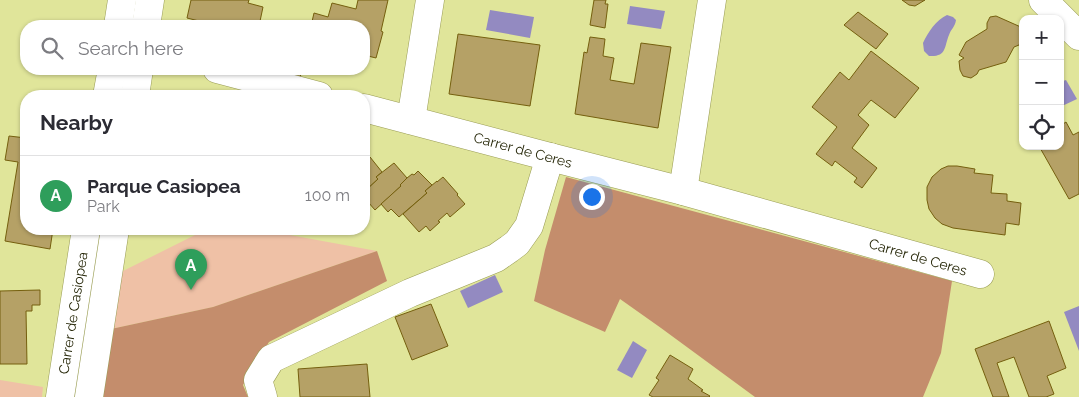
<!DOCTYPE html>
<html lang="en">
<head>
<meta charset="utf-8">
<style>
	:root { --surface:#fff; --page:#f2f2f3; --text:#2b2b33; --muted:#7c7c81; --line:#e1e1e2; --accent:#db2777 }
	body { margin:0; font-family:Raleway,sans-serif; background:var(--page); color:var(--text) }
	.controls { position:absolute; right:15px; top:15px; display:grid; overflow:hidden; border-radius:10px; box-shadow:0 1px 4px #0004 }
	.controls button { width:45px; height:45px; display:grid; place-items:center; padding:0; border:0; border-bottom:1px solid var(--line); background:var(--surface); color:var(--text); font:25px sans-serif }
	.you { position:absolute; left:591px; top:196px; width:18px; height:18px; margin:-12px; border:4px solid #fff; border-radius:50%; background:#1a73e8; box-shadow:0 0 0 8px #1a73e833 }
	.badge { display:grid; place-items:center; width:32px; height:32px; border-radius:50%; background:var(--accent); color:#fff; font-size:16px; font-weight:700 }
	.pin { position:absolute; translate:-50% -41px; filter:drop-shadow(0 1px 2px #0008) }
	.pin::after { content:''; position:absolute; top:26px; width:18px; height:15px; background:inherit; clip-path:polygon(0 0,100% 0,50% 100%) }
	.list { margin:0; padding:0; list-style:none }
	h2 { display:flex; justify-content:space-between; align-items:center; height:65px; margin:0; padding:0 20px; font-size:21px }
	h2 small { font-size:16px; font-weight:400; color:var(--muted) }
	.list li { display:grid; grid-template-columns:32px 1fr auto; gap:15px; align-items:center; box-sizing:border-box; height:80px; padding:0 20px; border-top:1px solid var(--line) }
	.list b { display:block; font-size:19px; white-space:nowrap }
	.list p { margin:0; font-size:16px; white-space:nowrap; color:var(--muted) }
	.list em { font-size:16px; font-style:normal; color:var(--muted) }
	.icon { flex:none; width:28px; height:28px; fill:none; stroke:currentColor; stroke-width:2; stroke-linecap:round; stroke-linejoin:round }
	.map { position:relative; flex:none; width:1079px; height:397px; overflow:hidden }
	.search { position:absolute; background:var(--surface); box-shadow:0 1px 4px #0004; left:20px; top:20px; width:350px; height:55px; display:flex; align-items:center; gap:12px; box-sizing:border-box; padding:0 18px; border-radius:20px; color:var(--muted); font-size:19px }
	.panel { position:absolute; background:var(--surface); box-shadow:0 1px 4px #0004; left:20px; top:90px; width:350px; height:145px; border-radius:20px }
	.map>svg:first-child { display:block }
</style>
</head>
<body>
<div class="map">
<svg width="1079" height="397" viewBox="0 0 1079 397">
	<rect width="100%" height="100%" fill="#e0e59a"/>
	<g fill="#efc1a6">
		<polygon points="207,229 257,229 377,251 213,307 111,329 121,272"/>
		<polygon points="0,380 43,387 42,397 0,397"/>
	</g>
	<g fill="#c48d6c">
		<polygon points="566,177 952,281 941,353 923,397 755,397 661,328 620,299 605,332 534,301 545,250"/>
		<polygon points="377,251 387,281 269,342 243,385 248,397 103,397 111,329 213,307"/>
	</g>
	<g fill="#938ac1">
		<polygon points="630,6 665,11 661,29 627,24"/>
		<polygon points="490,10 534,17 530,38 486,30"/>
		<path d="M947,15L953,17L956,20C955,27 951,29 949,35C944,47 947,57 929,56L924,51L923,43C928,32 936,20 947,15Z"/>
		<polygon points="1066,80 1077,99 1060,107 1060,82"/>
		<polygon points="495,275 503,292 468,308 460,291"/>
		<polygon points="1079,306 1079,351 1064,312"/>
		<polygon points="633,341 647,350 632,378 617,370"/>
	</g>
	<g fill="#b5a166" stroke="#755f0e">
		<polygon points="191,0 249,0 248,3 263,7 259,26 219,26 187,18"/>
		<polygon points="358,0 388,0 381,31 383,32 376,58 364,55 364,26 311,26 314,13 328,17 332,3 356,9"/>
		<polygon points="594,0 606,0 605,4 608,4 605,28 590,25"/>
		<polygon points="902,0 925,0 915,6 909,5"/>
		<polygon points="858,12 888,34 876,49 844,25"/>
		<polygon points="996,16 1023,28 1023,31 1021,35 1023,37 1022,41 1019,45 1014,47 1006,62 979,70 977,74 971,78 963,76 960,70 959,61 964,58 959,55 966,42 987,29 987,23 990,17"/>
		<polygon points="458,34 540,45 530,106 449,94"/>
		<polygon points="590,37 605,39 603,56 614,58 610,80 634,84 641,43 671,47 658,128 575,114 584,52 587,53"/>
		<polygon points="871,51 919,88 895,118 871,100 858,115 869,125 852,148 877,168 862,188 854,182 857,178 835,161 832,166 816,154 837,127 812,107 840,72 849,80"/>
		<polygon points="280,69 302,69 300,78 279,72"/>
		<polygon points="1066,122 1073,135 1079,132 1079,194 1069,199 1039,146 1060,146 1060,126"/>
		<polygon points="9,136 26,138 25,147 26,148 26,229 53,229 50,249 5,241 18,162 5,160"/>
		<polygon points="370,157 382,172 376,177 378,179 364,192 364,161"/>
		<polygon points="394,163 407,178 400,185 401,186 375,210 368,202 364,206 364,192 378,179 376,177"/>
		<polygon points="948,166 957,166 975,169 974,173 993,175 991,193 1007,194 1007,201 1021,203 1019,225 1006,223 1005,235 953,228 942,224 935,218 929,209 927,200 927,187 932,177 941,169"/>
		<polygon points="418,171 432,185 425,191 427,193 399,217 391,209 388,212 381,204 401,186 400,185 407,178 412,174 414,175"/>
		<polygon points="443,177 458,194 457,195 465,204 450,217 447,213 438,221 440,222 430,231 426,226 419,232 403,214 427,193 425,191 437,181 437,182"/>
		<polygon points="40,290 40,305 32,305 32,311 26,311 27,364 0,364 0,291"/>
		<polygon points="431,304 448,346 412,360 395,317"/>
		<polygon points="1049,321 1066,368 1047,376 1054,394 1046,397 1029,397 1014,357 997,363 1009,397 993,397 975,349"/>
		<polygon points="670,355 693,369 688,379 703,390 701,391 710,396 709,397 653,397 649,395 659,380 656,378"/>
		<polygon points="367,364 370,397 300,397 298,369"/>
	</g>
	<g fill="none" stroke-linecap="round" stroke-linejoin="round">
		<g stroke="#999c54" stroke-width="29">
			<g id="minor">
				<polyline points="1043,0 1079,36"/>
				<polyline points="118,26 122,0"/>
				<polyline points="146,26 150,0"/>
				<polyline points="217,69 319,96"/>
				<polyline points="107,96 112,69"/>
				<polyline points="135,96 139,69"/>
				<polyline points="364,108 550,157 683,191 980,274"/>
				<polyline points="411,120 430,0"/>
				<polyline points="683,191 712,0"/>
				<polyline points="60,397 86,229"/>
				<polyline points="89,397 115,229"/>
				<polyline points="263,397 258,380 271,359 410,293 496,258 509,249 517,243 529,226 550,157"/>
			</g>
		</g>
		<use href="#minor" stroke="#fff" stroke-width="28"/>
	</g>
	<g text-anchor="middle" stroke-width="4" stroke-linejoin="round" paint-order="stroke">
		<g font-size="14" fill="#232405" stroke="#fff">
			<text transform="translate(523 150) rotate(15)" y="5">Carrer de Ceres</text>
			<text transform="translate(918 257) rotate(16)" y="5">Carrer de Ceres</text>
			<text transform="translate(73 313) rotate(-81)" y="5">Carrer de Casiopea</text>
		</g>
	</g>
</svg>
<div class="controls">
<button>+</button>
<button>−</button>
<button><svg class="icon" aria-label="locate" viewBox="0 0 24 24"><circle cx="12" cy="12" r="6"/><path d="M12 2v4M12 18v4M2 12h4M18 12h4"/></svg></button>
</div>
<div class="you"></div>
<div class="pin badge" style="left:191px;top:290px;background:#2e9e5b">A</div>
<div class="search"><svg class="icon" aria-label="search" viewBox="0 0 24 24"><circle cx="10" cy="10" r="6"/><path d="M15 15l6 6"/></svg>Search here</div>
<section class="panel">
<h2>Nearby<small></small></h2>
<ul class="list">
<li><span class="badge" style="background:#2e9e5b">A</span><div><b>Parque Casiopea</b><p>Park</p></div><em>100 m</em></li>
</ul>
</section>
</div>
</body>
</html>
